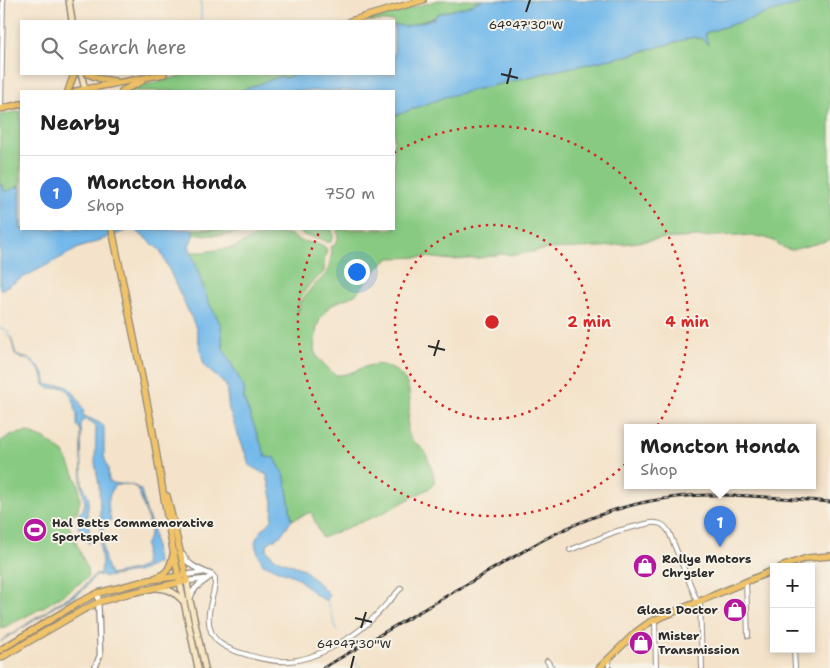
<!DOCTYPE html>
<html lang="en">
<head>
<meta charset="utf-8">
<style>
	:root { --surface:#fff; --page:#f6f6f6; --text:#222; --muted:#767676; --line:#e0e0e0; --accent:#b5179e }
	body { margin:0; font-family:"Shantell Sans",sans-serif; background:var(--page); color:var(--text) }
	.controls { position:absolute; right:15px; bottom:15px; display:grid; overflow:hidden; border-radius:0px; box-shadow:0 2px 8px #0003 }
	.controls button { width:45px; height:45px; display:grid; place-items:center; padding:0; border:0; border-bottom:1px solid var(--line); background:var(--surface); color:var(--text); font:25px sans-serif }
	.you { position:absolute; left:356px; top:271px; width:18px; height:18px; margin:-12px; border:4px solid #fff; border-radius:50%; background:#1a73e8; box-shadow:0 0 0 8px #1a73e833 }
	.badge { display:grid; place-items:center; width:32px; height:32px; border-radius:50%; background:var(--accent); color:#fff; font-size:16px; font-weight:700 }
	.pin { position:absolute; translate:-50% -41px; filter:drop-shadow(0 1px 2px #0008) }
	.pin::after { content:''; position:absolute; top:26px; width:18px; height:15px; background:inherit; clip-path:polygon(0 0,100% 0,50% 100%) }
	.popup { position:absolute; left:624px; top:424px; width:192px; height:65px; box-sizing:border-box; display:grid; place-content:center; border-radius:0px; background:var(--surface); filter:drop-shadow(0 1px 4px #0005); font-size:16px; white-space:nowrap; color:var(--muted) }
	.popup b { font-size:19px; color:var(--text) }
	.popup::after { content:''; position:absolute; left:50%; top:100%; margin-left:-10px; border:10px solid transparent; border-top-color:var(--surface) }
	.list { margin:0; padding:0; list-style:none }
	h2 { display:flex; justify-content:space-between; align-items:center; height:65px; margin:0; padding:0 20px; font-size:21px }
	h2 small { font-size:16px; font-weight:400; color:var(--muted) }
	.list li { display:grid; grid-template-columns:32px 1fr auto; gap:15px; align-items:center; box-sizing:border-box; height:75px; padding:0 20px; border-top:1px solid var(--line) }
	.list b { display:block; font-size:19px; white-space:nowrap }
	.list p { margin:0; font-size:16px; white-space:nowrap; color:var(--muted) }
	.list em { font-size:16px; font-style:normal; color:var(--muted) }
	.icon { flex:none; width:28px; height:28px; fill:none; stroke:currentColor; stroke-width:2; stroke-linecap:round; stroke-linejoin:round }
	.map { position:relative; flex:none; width:830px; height:668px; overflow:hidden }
	.search { position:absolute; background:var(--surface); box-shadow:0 2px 8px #0003; left:20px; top:20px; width:375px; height:55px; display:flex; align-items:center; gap:12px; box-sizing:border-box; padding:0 18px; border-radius:0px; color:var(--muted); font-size:19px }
	.panel { position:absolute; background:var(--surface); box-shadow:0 2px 8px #0003; left:20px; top:90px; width:375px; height:140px; border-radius:0px }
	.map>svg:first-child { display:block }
</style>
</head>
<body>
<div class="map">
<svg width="830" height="668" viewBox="0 0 830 668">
	<rect width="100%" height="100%" fill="#f7f3e8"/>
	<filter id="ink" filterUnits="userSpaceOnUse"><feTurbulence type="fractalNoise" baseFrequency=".02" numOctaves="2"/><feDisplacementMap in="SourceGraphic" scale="10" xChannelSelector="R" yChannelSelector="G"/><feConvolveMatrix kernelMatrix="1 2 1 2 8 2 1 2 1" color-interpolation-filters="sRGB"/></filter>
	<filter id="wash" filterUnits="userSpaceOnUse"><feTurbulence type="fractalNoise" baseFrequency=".0096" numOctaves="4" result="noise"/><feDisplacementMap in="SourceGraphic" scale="20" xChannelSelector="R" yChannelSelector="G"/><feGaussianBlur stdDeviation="1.12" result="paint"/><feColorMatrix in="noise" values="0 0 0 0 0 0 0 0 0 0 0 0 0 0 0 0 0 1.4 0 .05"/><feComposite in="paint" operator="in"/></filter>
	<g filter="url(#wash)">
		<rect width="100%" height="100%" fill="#f4e3ca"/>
		<g fill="#88ca82" stroke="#5a7a56">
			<polygon points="438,0 481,0 469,6 437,14 435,17 405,27 398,25 394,26 394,21 367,21"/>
			<path d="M817,0H830V240L792,250L786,249L774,241L763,237L752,236L737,235L658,239L603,247L549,249L514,255L502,254L480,258L452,260L426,257L389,258L376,270L355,295L337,302L328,308L321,317L317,327L314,350L317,357L335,375C359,376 369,355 394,370C414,382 410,401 408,421C408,426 407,431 409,436C412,442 419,444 423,449C427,454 435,475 434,482C433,485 432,486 430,488L381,514L322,538L311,512L292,520L285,477L275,458L266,457L244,400V388L223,348L221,325L208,301L191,252H203L236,247L259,234L274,233L289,234L300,241L314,243L324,246L327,250L324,261V272C322,275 318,277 315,279C305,288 298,301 297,314L303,299L312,287L327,274L332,253L330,247L335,245L338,238L337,229H394V116L444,97L549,72L630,55L693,37L703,39L707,44L705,33L794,5Z"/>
			<polygon points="188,74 295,74 285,78 281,76 240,91 127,91 137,87"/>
			<path d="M21,111V185L7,192C3,191 3,186 0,183V115Z"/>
			<path d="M193,229H244C229,238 210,235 194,234Z"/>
			<polygon points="294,229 332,229 333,238 330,243 321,239 306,236"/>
			<path d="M28,432L45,439L64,453L79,485L80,501L77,512L70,515L68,524L87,568L88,577C61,598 31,615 0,629V442L10,435Z"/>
		</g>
		<g fill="#73b9ea" stroke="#4f728a" fill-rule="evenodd">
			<polygon points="481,0 817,0 794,5 705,33 708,45 703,39 693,37 630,55 549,72 445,97 394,116 394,91 240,91 281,76 285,78 295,74 394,74 394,26 398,25 405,27 435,18 437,14 469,6"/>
			<polygon points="0,183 6,192 21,185 21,229 131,229 79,248 0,290"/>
			<path d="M134,229H193L194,234L189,246L208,301L221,325L223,348L244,388V400L266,457L275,458L285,477L292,520L280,536L268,543L266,550L276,559L304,569L329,594L327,601L317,596L296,577L263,564C250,539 254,539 272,520L273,502L267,475L250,466L229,410L226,385L204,366L196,328L160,250Z"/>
			<path d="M11,337L16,354C22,358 22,357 27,358C36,361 47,375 46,383C52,387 55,385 62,385C72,386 81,403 84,412L82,414C89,420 99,420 104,427V456L108,468L109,481C120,487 130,481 141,490L147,514L153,529L157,563L149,567L140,571L106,577L99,575L93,578L83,590L76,595L57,605L40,617L36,619L15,633L9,635L0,642L10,635L15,633L35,618L40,616L55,605L82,589L92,577L100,573L101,566L102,563L100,547L101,533L99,485L95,463L96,430L95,424L86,419L82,422L81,424L82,483L89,498L87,515L91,541L89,544L81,530L79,529L78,514L83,510L85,503L81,481L82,471L81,456V431L77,425V414L75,410V404L69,392L64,388L59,387L56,388H49L44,385C44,372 37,367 28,359H23L15,355ZM125,484L131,485L138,489L148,520L150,534L145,546L146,550C144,555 144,560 146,565L135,570L110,575C103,559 102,544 103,526L111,520C107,506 107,499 114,486Z"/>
		</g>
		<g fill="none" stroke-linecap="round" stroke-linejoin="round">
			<g stroke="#73b9ea" stroke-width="1">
				<polyline points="201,0 201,21"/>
				<polyline points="0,328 5,329 9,332 8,334 8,337 11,337"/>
				<polyline points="327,601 337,630"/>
				<polyline points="355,662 360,668"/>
			</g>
		</g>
	</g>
	<g filter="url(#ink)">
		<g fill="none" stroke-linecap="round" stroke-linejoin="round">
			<g stroke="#90877a" stroke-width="6">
				<g id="minor">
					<polyline points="1,109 3,0"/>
					<path d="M570,550L617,531L650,523C659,522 664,524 669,532L697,601"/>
					<path d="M212,575L215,578V583C214,593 210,603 209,613C206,641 225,649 248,655C261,659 275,662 289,661C314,660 349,640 367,624C379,613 390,600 401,588"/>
					<polyline points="746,581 748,636"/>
					<polyline points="700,600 702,668"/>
					<polyline points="655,620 656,668"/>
					<polyline points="794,649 795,668"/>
					<polyline points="609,658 609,668"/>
					<polyline points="547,661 552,668"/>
				</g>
			</g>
			<g stroke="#90877a" stroke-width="7">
				<g id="tertiary">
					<path d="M183,555C189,567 201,570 212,575C203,583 193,586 190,599"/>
					<polyline points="186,575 204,572"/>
					<polyline points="187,581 206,579"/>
					<polyline points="95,668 100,655 98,593"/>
				</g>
			</g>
			<g stroke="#90877a" stroke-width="8">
				<g id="secondary">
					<polyline points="69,0 72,21"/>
					<polyline points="81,74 85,89"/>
					<polyline points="187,581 190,600 205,668"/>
					<polyline points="180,583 198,668"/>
					<path d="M157,588C170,589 174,592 183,601"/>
				</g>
			</g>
			<g stroke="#90877a" stroke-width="8">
				<g id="primary">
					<polyline points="350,21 423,0"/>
					<polyline points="88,74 101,79 114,81"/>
					<polyline points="68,91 74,74"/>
					<polyline points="76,91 164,74"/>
					<polyline points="122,91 142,81"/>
					<polyline points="0,109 21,104"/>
					<polyline points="112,229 152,427 172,545 180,583"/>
					<polyline points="781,567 807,558 830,556"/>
					<path d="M155,578C168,573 170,568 173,555"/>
					<polyline points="0,650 78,603 98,593 149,580 181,576"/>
					<polyline points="0,658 81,611 99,602 126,594 187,581 167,496"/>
					<polyline points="599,668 636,632 650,622 774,570"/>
				</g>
			</g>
			<use href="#minor" stroke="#fff" stroke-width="4"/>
			<use href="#tertiary" stroke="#fff" stroke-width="4.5"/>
			<use href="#secondary" stroke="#f9e7c3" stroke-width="5"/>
			<use href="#primary" stroke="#f0c369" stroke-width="5.5"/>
			<g stroke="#2b2b2b" stroke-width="3">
				<path id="rail" d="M323,668L541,541C593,513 649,496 708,495C749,494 790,499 830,502"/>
			</g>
			<use href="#rail" stroke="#f7f3e8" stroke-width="1" stroke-dasharray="4" stroke-linecap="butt"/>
		</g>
	</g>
	<path fill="none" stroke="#2b2b2b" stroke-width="2" d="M526,12L530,0M501,74L518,78M507,84L511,68M428,346L445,350M434,356L439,340M355,618L372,622M361,628L366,612M351,668L354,656"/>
	<g fill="none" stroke="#d62828" stroke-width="2.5" stroke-dasharray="2.5 5">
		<circle cx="492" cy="322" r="97"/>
		<path d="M394 153A195 195 0 1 1 321 229"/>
	</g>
	<defs>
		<g id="stadium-disc" transform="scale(1.25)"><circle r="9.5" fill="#b5179e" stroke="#f7f3e8"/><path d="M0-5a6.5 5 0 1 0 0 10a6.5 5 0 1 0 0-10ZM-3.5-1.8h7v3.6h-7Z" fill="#fff"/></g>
		<g id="shop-disc" transform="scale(1.25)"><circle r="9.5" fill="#b5179e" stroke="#f7f3e8"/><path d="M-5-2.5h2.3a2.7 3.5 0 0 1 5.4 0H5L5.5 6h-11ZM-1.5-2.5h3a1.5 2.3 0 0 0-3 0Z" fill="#fff"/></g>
	</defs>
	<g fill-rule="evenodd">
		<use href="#stadium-disc" x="35" y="530"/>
		<use href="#shop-disc" x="645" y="566"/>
		<use href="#shop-disc" x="735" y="610"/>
		<use href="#shop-disc" x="641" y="643"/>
	</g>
	<g text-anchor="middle" stroke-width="4" stroke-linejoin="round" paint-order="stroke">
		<g font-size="12" font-weight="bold" fill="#2b2b2b" stroke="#f7f3e8" text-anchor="start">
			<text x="52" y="527">Hal Betts Commemorative<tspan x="52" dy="14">Sportsplex</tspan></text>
			<text x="662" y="563">Rallye Motors<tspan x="662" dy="14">Chrysler</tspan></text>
			<text x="718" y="614" text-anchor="end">Glass Doctor</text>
			<text x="658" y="640">Mister<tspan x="658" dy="14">Transmission</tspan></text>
		</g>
	</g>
	<g font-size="12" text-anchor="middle" fill="#2b2b2b" stroke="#f7f3e8" stroke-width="4" stroke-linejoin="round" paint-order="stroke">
		<text x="526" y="29">64°47'30"W</text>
		<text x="354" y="648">64°47'30"W</text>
	</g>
	<circle cx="492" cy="322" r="8" fill="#d62828" stroke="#f7f3e8" stroke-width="2.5"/>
	<g font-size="15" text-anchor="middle" font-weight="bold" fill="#d62828" stroke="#f7f3e8" stroke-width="4" stroke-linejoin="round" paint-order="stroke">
		<text x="589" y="327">2 min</text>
		<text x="687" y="327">4 min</text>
	</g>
</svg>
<div class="controls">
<button>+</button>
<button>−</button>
</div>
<div class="you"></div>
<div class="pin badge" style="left:720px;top:547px;background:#3f7fe0">1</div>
<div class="popup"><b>Moncton Honda</b>Shop</div>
<div class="search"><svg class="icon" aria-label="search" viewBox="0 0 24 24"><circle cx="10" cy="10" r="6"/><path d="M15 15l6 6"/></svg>Search here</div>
<section class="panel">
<h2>Nearby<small></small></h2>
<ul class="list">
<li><span class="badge" style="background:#3f7fe0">1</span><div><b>Moncton Honda</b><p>Shop</p></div><em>750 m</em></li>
</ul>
</section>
</div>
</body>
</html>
